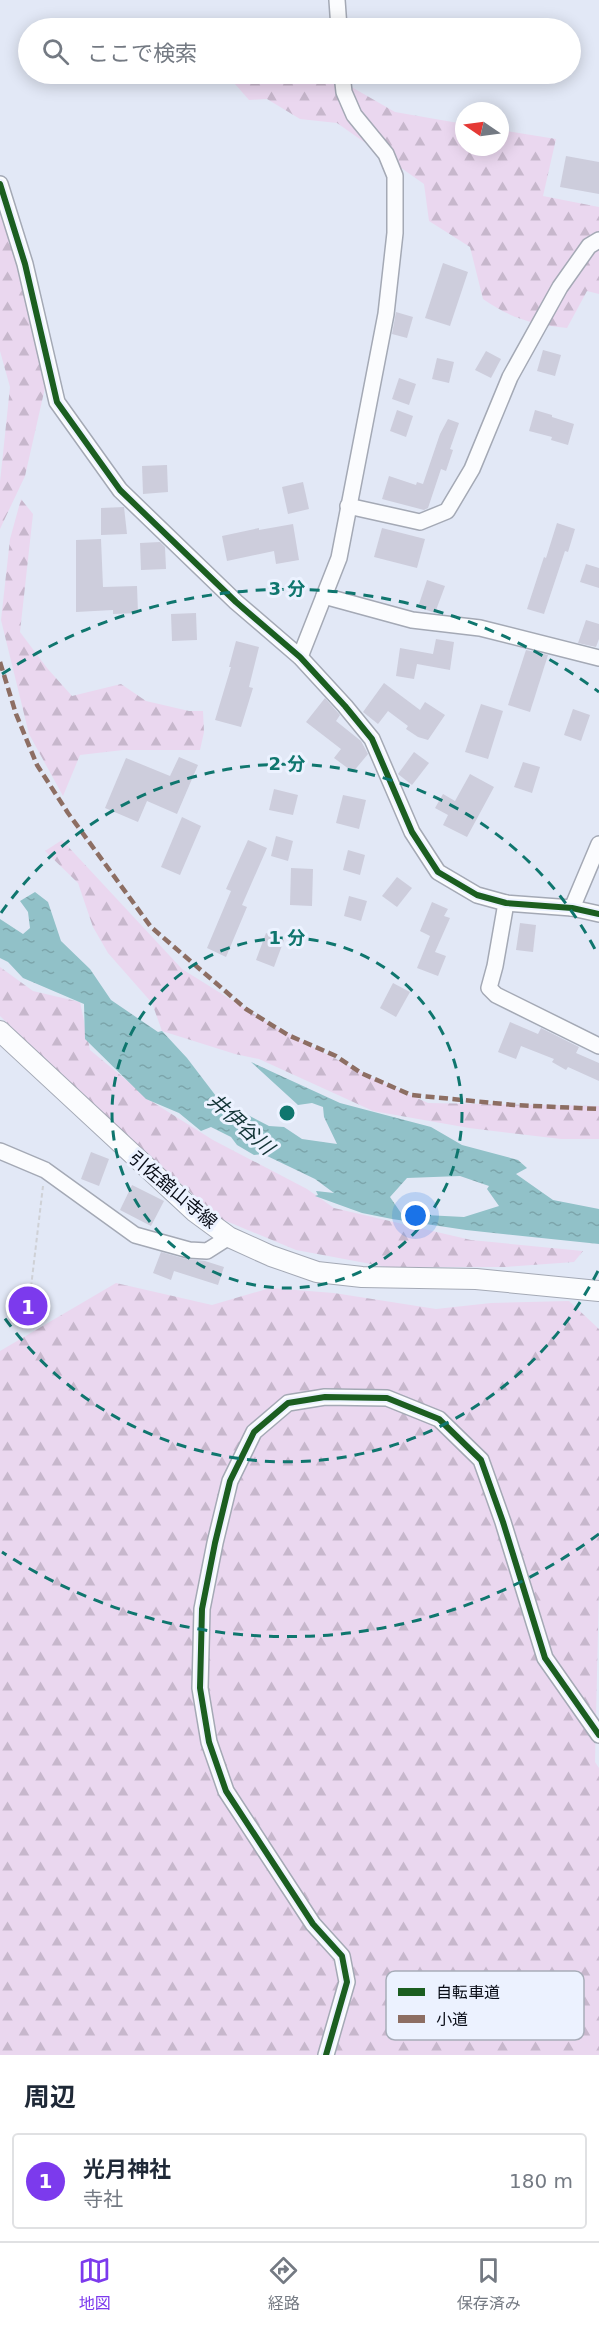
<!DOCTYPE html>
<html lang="ja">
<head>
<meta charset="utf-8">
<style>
	:root { --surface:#fff; --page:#f6f6f7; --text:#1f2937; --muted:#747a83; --line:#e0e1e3; --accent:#7c3aed }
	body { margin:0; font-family:"DejaVu Sans","Noto Sans JP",sans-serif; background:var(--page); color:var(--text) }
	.compass { position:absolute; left:455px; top:102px; width:54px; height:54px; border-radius:50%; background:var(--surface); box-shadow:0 3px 15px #0003; rotate:283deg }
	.you { position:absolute; left:416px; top:1216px; width:21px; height:21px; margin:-15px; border:4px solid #fff; border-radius:50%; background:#1a73e8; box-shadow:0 0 0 9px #1a73e833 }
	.badge { display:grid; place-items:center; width:39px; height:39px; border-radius:50%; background:var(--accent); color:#fff; font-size:20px; font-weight:700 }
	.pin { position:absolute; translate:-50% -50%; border:3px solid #fff; box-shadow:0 2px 6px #0006 }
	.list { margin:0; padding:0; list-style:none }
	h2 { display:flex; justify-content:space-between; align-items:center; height:78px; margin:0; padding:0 24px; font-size:26px }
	h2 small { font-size:20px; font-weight:400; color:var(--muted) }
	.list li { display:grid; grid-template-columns:39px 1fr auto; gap:18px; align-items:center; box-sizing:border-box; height:96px; margin:0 12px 12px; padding:0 12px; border:2px solid var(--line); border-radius:6px }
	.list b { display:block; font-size:22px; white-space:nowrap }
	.list p { margin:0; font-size:20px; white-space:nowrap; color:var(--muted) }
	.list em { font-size:20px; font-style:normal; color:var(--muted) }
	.icon { flex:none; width:33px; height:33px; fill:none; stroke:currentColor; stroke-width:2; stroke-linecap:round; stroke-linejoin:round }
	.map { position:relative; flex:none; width:599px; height:2055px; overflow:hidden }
	.search { position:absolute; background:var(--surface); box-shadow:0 3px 15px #0003; left:18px; right:18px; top:18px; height:66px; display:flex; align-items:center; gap:15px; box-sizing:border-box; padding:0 21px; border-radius:33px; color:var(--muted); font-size:22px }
	.sheet { height:186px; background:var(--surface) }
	nav { display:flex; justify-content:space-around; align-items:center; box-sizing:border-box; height:84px; border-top:2px solid var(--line); background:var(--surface); font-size:16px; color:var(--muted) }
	nav a { display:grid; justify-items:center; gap:3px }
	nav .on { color:var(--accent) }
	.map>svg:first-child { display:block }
</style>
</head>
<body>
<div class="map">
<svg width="599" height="2055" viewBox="0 0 599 2055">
	<defs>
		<pattern id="forest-firs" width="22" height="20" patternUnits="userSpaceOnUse" patternTransform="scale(1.5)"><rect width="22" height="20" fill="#ead7ef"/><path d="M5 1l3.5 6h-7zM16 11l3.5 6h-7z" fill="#c7b7cc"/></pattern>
		<pattern id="water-ripples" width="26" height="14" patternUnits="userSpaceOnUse" patternTransform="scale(1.5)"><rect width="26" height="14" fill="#91c1c8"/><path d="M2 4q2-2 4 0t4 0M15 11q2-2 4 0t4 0" fill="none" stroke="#7ca5ab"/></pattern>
	</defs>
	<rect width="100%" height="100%" fill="#e2e8f6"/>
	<g fill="url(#forest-firs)">
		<path d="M233,74H329L395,112L464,124V147H500V130L556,139L543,196L599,207V294L587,291L567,328C532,324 512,319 483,299L470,247L429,221L424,184L337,123L300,119L267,99L249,100L235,84Z"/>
		<polygon points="0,184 47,379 25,476 0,529 0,482 10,387 0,351"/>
		<polygon points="21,499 33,514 20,632 47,668 72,696 121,684 146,701 189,711 203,711 204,732 200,750 123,750 80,755 63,796 29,734 1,620 10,539"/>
		<polygon points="62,840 182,969 270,1024 368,1076 428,1103 599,1106 599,1139 561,1139 469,1128 373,1111 259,1059 235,1054 162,1031 152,1003 108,953 93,927 78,883 45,851"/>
		<polygon points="0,967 33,991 80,1002 90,1050 154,1103 213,1140 307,1189 334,1208 471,1240 583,1251 574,1262 505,1267 387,1267 296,1250 219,1218 90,1102 0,1016"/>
		<polygon points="116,1283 212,1305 270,1288 334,1293 436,1309 491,1303 569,1301 599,1329 599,1587 595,1762 599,1768 599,2055 0,2055 0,1351"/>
	</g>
	<path fill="url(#water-ripples)" fill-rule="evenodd" d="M35,892L48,902L61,941L90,969L111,1000L158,1032L162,1031L187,1058L219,1100L269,1126L284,1127L302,1139L337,1144L324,1117L323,1107L312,1103L298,1105L251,1062L340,1103L431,1127L462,1145L518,1160L527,1168L516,1174L553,1200L599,1209V1244L466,1230L392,1219L362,1213L315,1196L318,1195L316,1191L334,1193L315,1179L263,1154L254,1155L237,1145L231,1137L211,1127L201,1131L179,1113L146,1099L85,1039L84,1004L23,978L8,962L0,958V919L23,934L30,928L28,912L20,901ZM460,1176L489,1186L487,1189L499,1206L464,1217L406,1214L401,1213L390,1197L407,1178Z"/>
	<g fill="#cdcddc">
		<polygon points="566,156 599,162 599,194 560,187"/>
		<polygon points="443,263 468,272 450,326 425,318"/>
		<polygon points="396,312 413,317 407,338 392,334"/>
		<polygon points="543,350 561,355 555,376 537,371"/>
		<polygon points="486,351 501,359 491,378 475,370"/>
		<polygon points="437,358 454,362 449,383 432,379"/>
		<polygon points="399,378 416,384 409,405 392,399"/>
		<polygon points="397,410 413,416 406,437 390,431"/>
		<polygon points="535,410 552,415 552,417 574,424 568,445 551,440 552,437 529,431"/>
		<polygon points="448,419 459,423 450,449 453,450 446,471 441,469 428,508 424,510 382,499 389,476 416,485 417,482 423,484 440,434"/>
		<polygon points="167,465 168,492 143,494 142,466"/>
		<polygon points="303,482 309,509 288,514 282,487"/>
		<polygon points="124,507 127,534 101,535 101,508"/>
		<polygon points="557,523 575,529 568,552 565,551 544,614 527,609 544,557 546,558"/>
		<polygon points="293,524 299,560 276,564 274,551 227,561 222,536 259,528 259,530"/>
		<polygon points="382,528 425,539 417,568 374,557"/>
		<polygon points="101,539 103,587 137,586 138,613 113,614 113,610 76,612 76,540"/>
		<polygon points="160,542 165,547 166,569 141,570 140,543"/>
		<polygon points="586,564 599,568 599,588 580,582"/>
		<polygon points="427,580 445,586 435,613 418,607"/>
		<polygon points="196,613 197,640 172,641 171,614"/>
		<polygon points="586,620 599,624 599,639 596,647 578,643"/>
		<polygon points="436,639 454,642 450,670 417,664 414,679 396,676 400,648 433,654"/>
		<polygon points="236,641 259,647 249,687 253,688 241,727 215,720 231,667 229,667"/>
		<polygon points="526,650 548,655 530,712 508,705"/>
		<polygon points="384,683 420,710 425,702 445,715 428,740 418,737 406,729 408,726 388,711 378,724 363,712"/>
		<polygon points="325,698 340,715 336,721 361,741 368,754 353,772 334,758 341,749 306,722"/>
		<polygon points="481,704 503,711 488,759 465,752"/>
		<polygon points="573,709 590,715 581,741 564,735"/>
		<polygon points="414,752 429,763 412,785 398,774"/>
		<polygon points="179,757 198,765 177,814 147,801 138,822 105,808 126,758 170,776"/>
		<polygon points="523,762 540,767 532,793 514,787"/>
		<polygon points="470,774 494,787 467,837 443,825 448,815 435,808 443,794 455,801"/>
		<polygon points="274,789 298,795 293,815 269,810"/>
		<polygon points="343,795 366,800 359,829 336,823"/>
		<polygon points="182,817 201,826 180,875 161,867"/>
		<polygon points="276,836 293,841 288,861 271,856"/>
		<polygon points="248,840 267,848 242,905 247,907 226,957 207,948 231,891 226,889"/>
		<polygon points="348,850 365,855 360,875 343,870"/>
		<polygon points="291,868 313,869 312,906 290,905"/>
		<polygon points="397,877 412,888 397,907 382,896"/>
		<polygon points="349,896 367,901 361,921 344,916"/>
		<polygon points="432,902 448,909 444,916 450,918 435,952 446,956 438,976 417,968 430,936 420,931"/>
		<polygon points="520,923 536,925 533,952 516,950"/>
		<polygon points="266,933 284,940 274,967 256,960"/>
		<polygon points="393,983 410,992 396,1017 380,1008"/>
		<polygon points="510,1022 538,1034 541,1028 579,1047 576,1053 599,1063 599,1081 568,1067 566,1070 552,1062 554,1059 521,1046 516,1059 498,1052"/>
		<polygon points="91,1152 109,1159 99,1186 81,1179"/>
		<polygon points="132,1185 164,1201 151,1226 120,1210"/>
		<polygon points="161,1252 186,1259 205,1261 224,1267 218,1285 174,1271 171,1280 153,1273"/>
	</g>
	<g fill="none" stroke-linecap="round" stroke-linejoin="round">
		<g stroke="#a4a9b5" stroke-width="18">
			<g id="minor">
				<polyline points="337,0 339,28"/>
				<polyline points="0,184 25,264 57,402 120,490 236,602 300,657 345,706 372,739 412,832 438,872 477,895 506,903 572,908 599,914"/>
				<polyline points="348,506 420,522 447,511 472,469 510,377 560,287 589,246 599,240"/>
				<polyline points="324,596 412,620 480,628 599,658"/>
				<polyline points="300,657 339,558 386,314 395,233 395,176 386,154 354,115 344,92 342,74"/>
				<polyline points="506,903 495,966 489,988 496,995 599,1046"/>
				<polyline points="572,908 599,844"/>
				<polyline points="0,1151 45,1170 135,1235 189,1250 207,1251 229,1237"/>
				<polyline points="326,2055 347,1982 342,1956 313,1924 226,1791 209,1742 200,1688 202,1609 215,1543 230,1481 254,1432 288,1403 325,1397 387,1398 439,1419 481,1460 503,1522 545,1658 599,1735"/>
			</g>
		</g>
		<g stroke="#a4a9b5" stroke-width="22">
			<polyline id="major" points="0,1031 195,1212 229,1237 271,1256 317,1272 362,1277 476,1279 599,1291"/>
		</g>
		<polyline stroke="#cfd1d6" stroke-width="2" stroke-dasharray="4.5 3" stroke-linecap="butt" points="31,1287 43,1186"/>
		<use href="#minor" stroke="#fbfcfe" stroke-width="15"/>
		<use href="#major" stroke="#fbfcfe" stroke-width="20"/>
		<polyline stroke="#8d6e63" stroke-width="4.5" stroke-dasharray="9 4.5" stroke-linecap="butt" points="0,662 16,714 37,765 68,813 151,927 246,1009 288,1035 336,1056 361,1073 411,1095 514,1105 599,1109"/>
		<g stroke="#ecf2ff" stroke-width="10">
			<g id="cycleway">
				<polyline points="0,184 25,264 57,402 120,490 236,602 300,657 345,706 372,739 412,832 438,872 477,895 506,903 572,908 599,914"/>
				<polyline points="326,2055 347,1982 342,1956 313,1924 226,1791 209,1742 200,1688 202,1609 215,1543 230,1481 254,1432 288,1403 325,1397 387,1398 439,1419 481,1460 503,1522 545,1658 599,1735"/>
			</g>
		</g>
		<use href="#cycleway" stroke="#1b5e20" stroke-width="6"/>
	</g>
	<g fill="none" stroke="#0f766e" stroke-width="3" stroke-dasharray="10 8">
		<circle cx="287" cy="1113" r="175"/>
		<path d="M598 1271A349 349 0 0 1 1 1313M1 913A349 349 0 0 1 598 955"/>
		<path d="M599 1534A524 524 0 0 1 2 1552M2 674A524 524 0 0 1 599 692"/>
	</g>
	<g text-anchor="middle" stroke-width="6" stroke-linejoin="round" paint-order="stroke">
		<g font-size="18" fill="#080c16" stroke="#ecf2ff">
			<text transform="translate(173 1190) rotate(40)" y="6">引佐舘山寺線</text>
		</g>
		<g font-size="20" font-style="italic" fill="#123436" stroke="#ecf2ff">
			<text transform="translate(241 1124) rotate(42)" y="7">井伊谷川</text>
		</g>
	</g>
	<rect x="386" y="1971" width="198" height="69" rx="9" fill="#ecf2ff" stroke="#a8adb9" stroke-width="1.5"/>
	<rect x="398" y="1988" width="27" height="8" fill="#1b5e20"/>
	<rect x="398" y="2015" width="27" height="8" fill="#8d6e63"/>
	<g font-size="16" fill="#080c16">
		<text x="436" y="1998">自転車道</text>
		<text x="436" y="2025">小道</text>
	</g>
	<circle cx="287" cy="1113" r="9" fill="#0f766e" stroke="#ecf2ff" stroke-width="3"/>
	<g font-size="18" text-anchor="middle" font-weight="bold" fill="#0f766e" stroke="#ecf2ff" stroke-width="6" stroke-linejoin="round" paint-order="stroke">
		<text x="287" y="595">3 分</text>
		<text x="287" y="770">2 分</text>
		<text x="287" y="944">1 分</text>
	</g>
</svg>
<svg class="compass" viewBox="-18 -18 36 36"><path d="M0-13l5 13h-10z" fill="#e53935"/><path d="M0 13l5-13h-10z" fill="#747a83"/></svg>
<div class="you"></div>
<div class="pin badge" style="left:28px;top:1306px">1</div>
<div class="search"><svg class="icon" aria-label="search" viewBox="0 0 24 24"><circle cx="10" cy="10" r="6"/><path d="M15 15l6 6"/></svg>ここで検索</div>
</div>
<section class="sheet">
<h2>周辺<small></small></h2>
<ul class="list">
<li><span class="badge">1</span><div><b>光月神社</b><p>寺社</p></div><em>180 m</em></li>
</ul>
</section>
<nav>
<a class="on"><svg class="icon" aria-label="map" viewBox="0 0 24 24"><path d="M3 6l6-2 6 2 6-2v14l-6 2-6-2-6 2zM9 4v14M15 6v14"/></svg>地図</a>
<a><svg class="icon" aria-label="directions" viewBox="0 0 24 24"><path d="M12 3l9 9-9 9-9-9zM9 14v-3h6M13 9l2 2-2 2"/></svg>経路</a>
<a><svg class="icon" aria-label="saved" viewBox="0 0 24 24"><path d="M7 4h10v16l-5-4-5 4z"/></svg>保存済み</a>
</nav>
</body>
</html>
